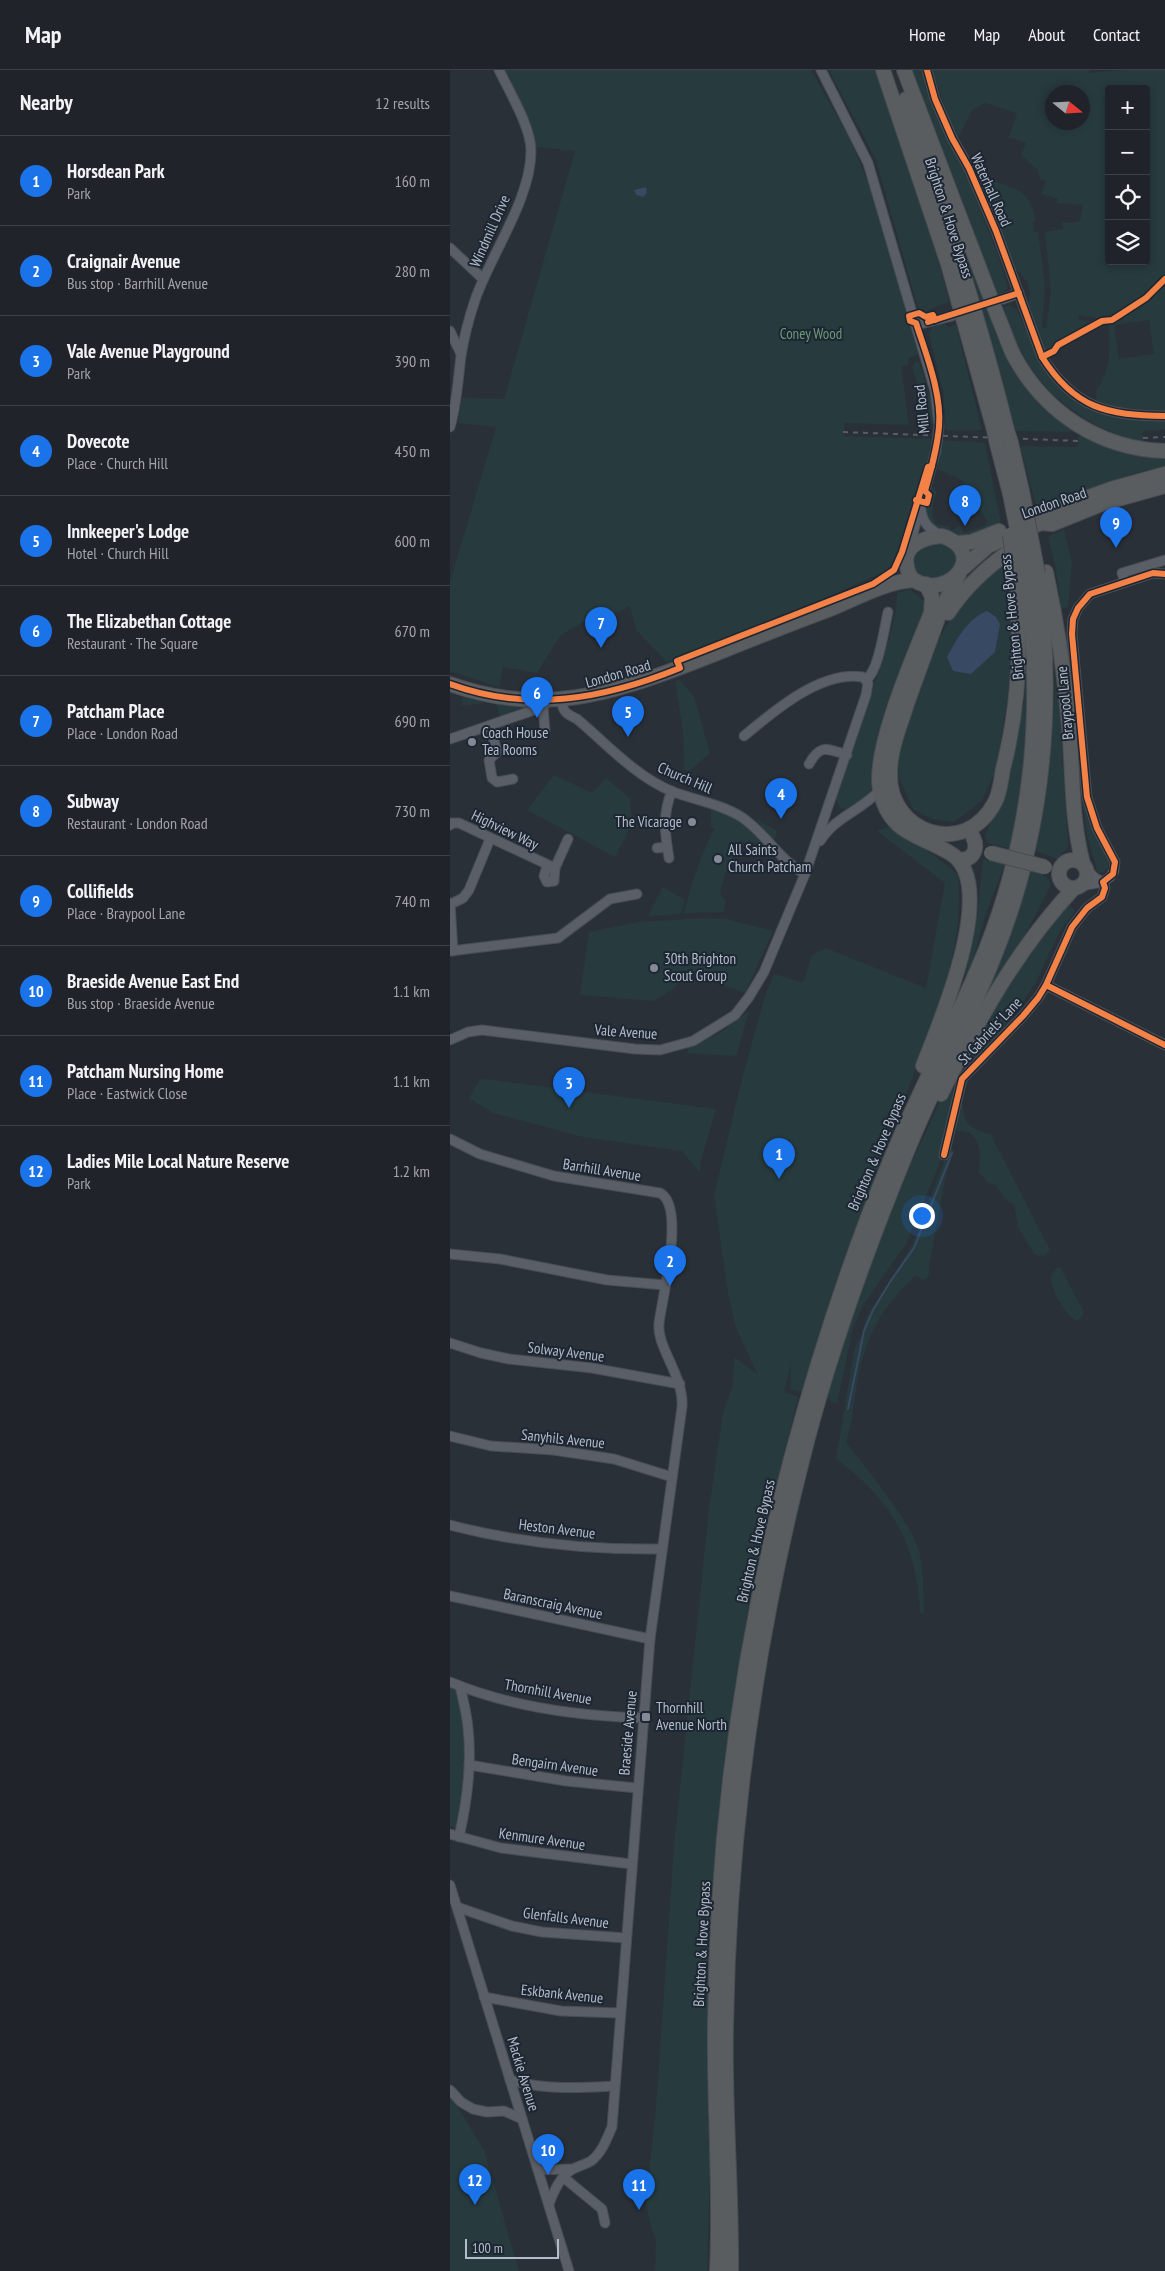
<!DOCTYPE html>
<html lang="en">
<head>
<meta charset="utf-8">
<style>
	:root { --surface:#20242a; --page:#2d3036; --text:#f1f3f6; --muted:#a2a4a8; --line:#3d4147; --accent:#1a73e8 }
	body { margin:0; font-family:"PT Sans Narrow",sans-serif; background:var(--page); color:var(--text) }
	.controls { position:absolute; right:15px; top:15px; display:grid; overflow:hidden; border-radius:5px; box-shadow:0 2px 8px #0003 }
	.controls button { width:45px; height:45px; display:grid; place-items:center; padding:0; border:0; border-bottom:1px solid var(--line); background:var(--surface); color:var(--text); font:25px sans-serif }
	.compass { position:absolute; left:595px; top:15px; width:45px; height:45px; border-radius:50%; background:var(--surface); box-shadow:0 2px 8px #0003; rotate:108deg }
	.scale { position:absolute; left:15px; bottom:12px; width:94px; box-sizing:border-box; padding-left:5px; border:2px solid #b4bcc9; border-top:0; font-size:14px; line-height:18px; white-space:nowrap; color:#b4bcc9; -webkit-text-stroke:4px #1d2633; paint-order:stroke }
	.you { position:absolute; left:471px; top:1145px; width:18px; height:18px; margin:-12px; border:4px solid #fff; border-radius:50%; background:#1a73e8; box-shadow:0 0 0 8px #1a73e833 }
	.badge { display:grid; place-items:center; width:32px; height:32px; border-radius:50%; background:var(--accent); color:#fff; font-size:16px; font-weight:700 }
	.pin { position:absolute; translate:-50% -41px; filter:drop-shadow(0 1px 2px #0008) }
	.pin::after { content:''; position:absolute; top:26px; width:18px; height:15px; background:inherit; clip-path:polygon(0 0,100% 0,50% 100%) }
	.list { margin:0; padding:0; list-style:none }
	h2 { display:flex; justify-content:space-between; align-items:center; height:65px; margin:0; padding:0 20px; font-size:21px }
	h2 small { font-size:16px; font-weight:400; color:var(--muted) }
	.list li { display:grid; grid-template-columns:32px 1fr auto; gap:15px; align-items:center; box-sizing:border-box; height:90px; padding:0 20px; border-top:1px solid var(--line) }
	.list b { display:block; font-size:19px; white-space:nowrap }
	.list p { margin:0; font-size:16px; white-space:nowrap; color:var(--muted) }
	.list em { font-size:16px; font-style:normal; color:var(--muted) }
	.icon { flex:none; width:28px; height:28px; fill:none; stroke:currentColor; stroke-width:2; stroke-linecap:round; stroke-linejoin:round }
	.map { position:relative; flex:none; width:715px; height:2201px; overflow:hidden }
	header { display:flex; align-items:center; gap:30px; box-sizing:border-box; height:70px; padding:0 25px; background:var(--surface); border-bottom:1px solid var(--line) }
	header strong { font-size:24px }
	nav { display:flex; gap:28px; margin-inline-start:auto; font-size:18px }
	main { display:flex }
	aside { flex:1; background:var(--surface) }
	.map>svg:first-child { display:block }
</style>
</head>
<body>
<header>
<strong>Map</strong>
<nav><a>Home</a><a>Map</a><a>About</a><a>Contact</a></nav>
</header>
<main>
<aside>
<h2>Nearby<small>12 results</small></h2>
<ul class="list">
<li><span class="badge">1</span><div><b>Horsdean Park</b><p>Park</p></div><em>160 m</em></li>
<li><span class="badge">2</span><div><b>Craignair Avenue</b><p>Bus stop · Barrhill Avenue</p></div><em>280 m</em></li>
<li><span class="badge">3</span><div><b>Vale Avenue Playground</b><p>Park</p></div><em>390 m</em></li>
<li><span class="badge">4</span><div><b>Dovecote</b><p>Place · Church Hill</p></div><em>450 m</em></li>
<li><span class="badge">5</span><div><b>Innkeeper's Lodge</b><p>Hotel · Church Hill</p></div><em>600 m</em></li>
<li><span class="badge">6</span><div><b>The Elizabethan Cottage</b><p>Restaurant · The Square</p></div><em>670 m</em></li>
<li><span class="badge">7</span><div><b>Patcham Place</b><p>Place · London Road</p></div><em>690 m</em></li>
<li><span class="badge">8</span><div><b>Subway</b><p>Restaurant · London Road</p></div><em>730 m</em></li>
<li><span class="badge">9</span><div><b>Collifields</b><p>Place · Braypool Lane</p></div><em>740 m</em></li>
<li><span class="badge">10</span><div><b>Braeside Avenue East End</b><p>Bus stop · Braeside Avenue</p></div><em>1.1 km</em></li>
<li><span class="badge">11</span><div><b>Patcham Nursing Home</b><p>Place · Eastwick Close</p></div><em>1.1 km</em></li>
<li><span class="badge">12</span><div><b>Ladies Mile Local Nature Reserve</b><p>Park</p></div><em>1.2 km</em></li>
</ul>
</aside>
<div class="map">
<svg width="715" height="2201" viewBox="0 0 715 2201">
	<rect width="100%" height="100%" fill="#2a3038"/>
	<g fill="#273a3e" fill-rule="evenodd">
		<polygon points="52,0 361,0 401,71 421,119 469,284 459,288 458,295 451,296 459,355 394,353 394,366 484,369 476,400 441,499 348,540 217,592 186,560 180,536 142,556 138,549 110,566 87,603 53,597 49,617 0,601 0,512 46,357 8,353 12,328 54,329 125,81 84,77"/>
		<polygon points="379,0 425,0 482,163 499,232 472,243 467,235 426,90"/>
		<polygon points="460,0 472,0 494,62 515,101 549,188 558,218 547,227 513,131"/>
		<path d="M482,0H639V3L672,0H715V341L659,337L647,332L646,321C661,298 660,282 659,255L649,254L655,250L629,245L628,249L645,252L627,263V267L602,283L601,280L595,283L578,233L580,223L578,213L565,198L533,119L538,111L541,110C568,120 580,120 586,151L583,152L584,162H588L595,215L592,257L596,259L601,222L595,162L613,159L612,152L624,153L630,151L633,135L607,133L608,129L591,124L596,111L590,109L588,100L571,85L576,73L559,67L567,43L535,33L522,40L507,70ZM659,19H696V191H659ZM602,22H632V52H602ZM699,250L704,284L669,289L664,255Z"/>
		<path d="M498,128C509,160 521,191 532,222C553,282 568,328 625,362L566,361Z"/>
		<path d="M559,235L567,239L591,293L604,311L621,326L651,342L715,350V359L693,361V372C647,361 603,334 578,293C567,276 559,256 551,238Z"/>
		<polygon points="494,253 498,257 506,255 532,360 496,360 493,321 479,264 483,256"/>
		<path d="M465,292H469L486,346L485,355L477,352C470,334 470,316 462,298Z"/>
		<path d="M629,364C656,381 684,386 715,389V397L686,403L587,439L570,376L628,377Z"/>
		<path d="M492,370L535,373L551,454L511,469L481,457L474,440L481,418L484,417L487,421C484,432 479,443 486,454L499,456L501,460L511,456L514,463L535,456L537,451L513,411L488,399Z"/>
		<polygon points="614,459 622,492 618,537 611,539 606,499 598,467"/>
		<path d="M492,473C511,480 509,491 500,506L474,510L463,501C460,477 470,474 492,473Z"/>
		<polygon points="556,492 561,544 559,616 547,698 532,730 515,744 503,752 482,749 463,739 448,706 449,682 484,577 511,531 543,500"/>
		<path d="M460,519L475,532C472,552 464,571 456,590C439,634 421,677 421,724L396,740L391,738L386,730L439,569L446,540L447,523Z"/>
		<path d="M577,579C582,639 578,720 560,778L538,773L535,767L560,702L574,632Z"/>
		<polygon points="607,596 618,777 607,789 586,781 599,698"/>
		<polygon points="230,610 244,627 260,683 238,702 234,699 233,661 225,611"/>
		<polygon points="13,627 36,633 11,636"/>
		<polygon points="46,634 80,638 51,650"/>
		<polygon points="104,705 142,723 156,708 180,728 182,754 165,787 77,740"/>
		<polygon points="633,733 658,788 658,797 654,802 648,802 637,766"/>
		<path d="M261,736L293,751L320,779L316,782L308,774L298,770L297,773L291,770L275,804L270,824L276,831L274,842L234,843C241,814 250,787 264,759L267,760L261,757Z"/>
		<polygon points="305,748 327,761 324,772"/>
		<path d="M439,757L483,785L508,804C512,853 504,884 491,930L384,1222L352,1322L340,1319L341,1294L334,1322L348,1327L299,1534L284,1626L270,1753L260,1892V2099L257,2201H205L206,2169L201,2158L193,2117L199,2104L206,2038L224,1776L259,1439L273,1342L283,1315L284,1287L308,1305L286,1258L278,1224L264,1125L292,1009L315,926L324,904L351,912L354,910L362,885L376,878L476,918L495,813L427,761Z"/>
		<polygon points="533,789 555,794 536,843 519,903 515,905 528,840"/>
		<polygon points="579,800 588,802 599,809 600,817 575,865 542,918 537,918"/>
		<polygon points="213,817 235,830 230,844 198,846"/>
		<polygon points="617,831 625,841 610,861 586,912 560,952 514,999 509,997 551,923"/>
		<polygon points="254,848 276,849 323,861 295,923 239,903 222,920 203,931 130,925 139,862 188,852"/>
		<polygon points="299,941 286,986 238,983 237,977 270,963"/>
		<polygon points="34,1009 266,1039 251,1090 250,1103 232,1081 133,1067 43,1043 19,1028 29,1011"/>
		<polygon points="499,1012 503,1021 492,1088 456,1174 413,1235 403,1258 387,1334 374,1327 394,1261 438,1143"/>
		<path d="M509,1029L512,1031C516,1058 516,1055 541,1065L600,1180L594,1186L585,1185L568,1157L564,1135L555,1129L546,1115L538,1113L528,1101C531,1091 532,1070 519,1063C515,1061 508,1061 503,1060Z"/>
		<path d="M499,1079L504,1080L496,1104L479,1196V1205L474,1211L466,1205C435,1234 415,1266 408,1308C404,1329 403,1351 396,1372C416,1399 460,1450 469,1481C474,1501 473,1522 474,1543H470C467,1487 453,1450 412,1410C404,1402 394,1396 386,1388L405,1277L412,1265L416,1248L462,1176Z"/>
		<path d="M610,1197L634,1242L630,1249L626,1251C614,1243 603,1222 600,1208L606,1198Z"/>
		<polygon points="0,1617 5,1619 16,1659 16,1702 9,1759 0,1756"/>
		<polygon points="0,2025 34,2080 69,2201 0,2201"/>
	</g>
	<g fill="#384963">
		<polygon points="196,117 197,123 193,127 186,125 184,120"/>
		<path d="M537,541L546,547L550,554L545,582L521,604L503,601L497,587C506,570 518,548 537,541Z"/>
	</g>
	<g fill="none" stroke-linecap="round" stroke-linejoin="round">
		<polyline stroke="#384963" stroke-width="2" points="398,1339 414,1261 423,1240 440,1212 464,1178 502,1083"/>
		<g stroke="#484c53" stroke-width="11">
			<g id="minor">
				<polyline points="371,0 418,93 485,321 489,356 486,380 459,478"/>
				<path d="M477,0L485,29L502,68L519,98L546,161L592,287C625,339 657,345 715,346"/>
				<polyline points="0,178 33,209"/>
				<polyline points="553,229 569,223"/>
				<polyline points="467,255 502,246"/>
				<polyline points="0,261 11,284"/>
				<path d="M0,357C7,334 8,309 11,286C14,267 19,248 25,230C41,184 81,129 81,81C81,57 60,23 49,0"/>
				<path d="M471,439C472,453 480,460 492,466"/>
				<polyline points="675,512 672,503 715,490"/>
				<path d="M416,610C429,600 434,559 438,542"/>
				<path d="M112,630C112,642 117,644 127,649C157,674 184,705 221,721C244,730 272,734 293,748C316,764 329,790 355,804"/>
				<polyline points="93,637 95,660"/>
				<polyline points="40,656 47,682 39,690 42,708 47,712 63,709"/>
				<polyline points="0,669 93,637 99,630"/>
				<path d="M359,694C371,673 377,679 397,685"/>
				<polyline points="0,755 2,753 9,753 105,798 118,769"/>
				<path d="M370,771C386,746 411,741 430,720"/>
				<polyline points="207,778 217,777"/>
				<path d="M219,788C215,764 212,744 222,721"/>
				<polyline points="97,796 94,806 97,812 104,811 105,798"/>
				<polyline points="636,799 645,808 653,812"/>
				<polyline points="630,816 653,812 660,807 664,801 665,792 647,758 637,727 622,564 623,549 628,538 640,524 703,503 715,504"/>
				<polyline points="0,833 3,881"/>
				<polyline points="1,834 13,828 19,820 40,769"/>
				<polyline points="0,881 108,868 160,829 187,824"/>
				<polyline points="596,915 715,975"/>
				<path d="M0,970L18,962L32,960L185,979L210,980L243,971L285,945L299,927L314,902L355,804L416,625L418,613L413,607C371,600 324,641 294,666"/>
				<path d="M0,1069L30,1084L104,1106L210,1123C236,1136 212,1228 209,1253C206,1277 234,1305 232,1337L200,1569L162,2057C157,2068 152,2083 141,2091C136,2094 129,2096 123,2099C110,2106 104,2121 99,2134"/>
				<polyline points="494,1085 512,1009 573,946 588,928 596,915 622,857 637,838 652,827 655,818 653,812"/>
				<polyline points="0,1184 50,1189 157,1210 215,1215"/>
				<polyline points="0,1273 31,1283 59,1289 142,1298 230,1314"/>
				<polyline points="0,1366 41,1376 103,1380 164,1389 222,1407"/>
				<path d="M0,1455C69,1473 140,1480 211,1479"/>
				<polyline points="0,1526 200,1569"/>
				<path d="M0,1612C60,1637 128,1646 193,1648"/>
				<polyline points="19,1695 116,1711 187,1718"/>
				<polyline points="0,1764 51,1778 181,1794"/>
				<path d="M9,1767C17,1732 22,1694 18,1658C17,1644 13,1630 10,1616"/>
				<polyline points="0,1815 119,2201"/>
				<polyline points="7,1837 62,1856 92,1862 176,1868"/>
				<polyline points="34,1927 111,1941 170,1943"/>
				<path d="M60,2010C94,2020 129,2018 164,2016"/>
				<polyline points="0,2020 11,2032 23,2039 37,2042 54,2041 72,2049"/>
				<polyline points="88,2100 121,2099"/>
				<polyline points="113,2107 152,2139 155,2153"/>
			</g>
		</g>
		<g stroke="#474c53" stroke-width="16">
			<g id="highway">
				<polyline points="433,0 498,194 544,360"/>
				<path d="M454,0L548,247C554,260 558,274 564,286C595,343 650,379 715,381"/>
				<path d="M456,29C494,138 529,248 557,360"/>
				<polyline points="561,373 572,421"/>
				<polyline points="547,374 560,424"/>
				<polyline points="578,449 661,419 715,404"/>
				<path d="M492,466C540,482 498,532 464,510C460,507 458,502 457,497C451,475 475,467 492,466Z"/>
				<polyline points="507,473 521,472 549,461"/>
				<polyline points="512,499 538,476 591,453 602,454 654,433 715,416"/>
				<path d="M596,502C607,553 615,605 619,657C623,703 621,748 633,794"/>
				<path d="M509,504C503,519 493,533 488,548C478,576 467,605 457,634C450,656 440,679 440,703C438,763 515,790 545,732C550,723 551,710 553,699C569,637 572,575 566,511"/>
				<path d="M498,543C517,514 541,493 570,474"/>
				<path d="M0,614C92,647 161,624 247,591C290,574 332,557 375,541C404,530 433,512 464,510"/>
				<path d="M508,789C522,792 529,780 523,767"/>
				<circle cx="623" cy="804" r="14"/>
				<path d="M473,996C489,954 551,813 500,783C468,764 439,764 430,720C422,680 465,583 481,543L482,527L476,514"/>
				<path d="M491,1024C528,950 567,879 624,818"/>
				<path d="M267,2201C271,2119 264,2038 265,1956C266,1765 293,1570 342,1385C369,1284 402,1183 442,1086C471,1016 508,949 536,879C584,757 593,639 577,509"/>
				<path d="M281,2201C282,2119 274,2037 276,1955C279,1765 305,1576 352,1391C378,1286 415,1184 456,1084C482,1019 516,957 542,892C594,766 606,638 588,504"/>
			</g>
		</g>
		<use href="#minor" stroke="#5a5e66" stroke-width="9"/>
		<use href="#highway" stroke="#5a5d60" stroke-width="14"/>
		<g stroke="#595d64" stroke-width="2" stroke-dasharray="5 5" stroke-linecap="butt">
			<polyline points="393,362 629,371"/>
			<polyline points="693,368 715,367"/>
		</g>
		<g stroke="#474c53" stroke-width="16" stroke-linecap="butt">
			<g id="highway-bridge">
				<polyline points="544,360 547,374"/>
				<polyline points="557,360 561,373"/>
				<polyline points="572,421 588,504"/>
				<polyline points="560,424 577,509"/>
				<polyline points="560,465 566,511"/>
				<polyline points="541,783 595,797"/>
			</g>
		</g>
		<use href="#highway-bridge" stroke="#5a5d60" stroke-width="14"/>
		<g stroke="#1d2633" stroke-width="9">
			<g id="cycleway">
				<path d="M477,0L485,29L502,68L519,98L546,161L592,287C625,339 657,345 715,346"/>
				<polyline points="478,252 569,223"/>
				<polyline points="592,287 604,281 608,275 652,251 662,250 696,228 715,209"/>
				<path d="M466,430L477,433L479,425L475,421C481,400 487,379 489,357C492,324 476,284 466,253L460,251L459,246L469,243L476,247L483,245L485,250"/>
				<path d="M0,614C79,643 154,629 230,598L227,591L423,514L444,500L452,482L478,397L482,396"/>
				<polyline points="596,915 715,975"/>
				<polyline points="494,1085 512,1009 573,946 588,928 596,915 622,857 637,838 652,827 655,818 653,812 663,804 665,792 647,758 637,727 622,564 623,549 628,538 640,524 703,503 715,504"/>
			</g>
		</g>
		<use href="#cycleway" stroke="#f48246" stroke-width="6"/>
	</g>
	<g fill="#848b96" stroke="#1d2633" stroke-width="2">
		<circle cx="22" cy="672" r="5"/>
		<circle cx="242" cy="752" r="5"/>
		<circle cx="268" cy="789" r="5"/>
		<circle cx="204" cy="898" r="5"/>
		<rect x="191" y="1642" width="10" height="10" rx="2.5"/>
	</g>
	<g text-anchor="middle" stroke-width="4" stroke-linejoin="round" paint-order="stroke">
		<g font-size="15" fill="#b4bcc9" stroke="#1d2633">
			<text transform="translate(541 120) rotate(66)" y="5">Waterhall Road</text>
			<text transform="translate(499 148) rotate(72)" y="5">Brighton &amp; Hove Bypass</text>
			<text transform="translate(40 161) rotate(-66)" y="5">Windmill Drive</text>
			<text transform="translate(472 339) rotate(-96)" y="5">Mill Road</text>
			<text transform="translate(604 433) rotate(-19)" y="5">London Road</text>
			<text transform="translate(562 547) rotate(-96)" y="5">Brighton &amp; Hove Bypass</text>
			<text transform="translate(168 604) rotate(-16)" y="5">London Road</text>
			<text transform="translate(615 633) rotate(-95)" y="5">Braypool Lane</text>
			<text transform="translate(235 708) rotate(23)" y="5">Church Hill</text>
			<text transform="translate(55 760) rotate(26)" y="5">Highview Way</text>
			<text transform="translate(540 961) rotate(-47)" y="5">St Gabriels' Lane</text>
			<text transform="translate(176 962) rotate(4)" y="5">Vale Avenue</text>
			<text transform="translate(427 1082) rotate(-67)" y="5">Brighton &amp; Hove Bypass</text>
			<text transform="translate(152 1100) rotate(9)" y="5">Barrhill Avenue</text>
			<text transform="translate(116 1282) rotate(7)" y="5">Solway Avenue</text>
			<text transform="translate(113 1369) rotate(6)" y="5">Sanyhils Avenue</text>
			<text transform="translate(107 1459) rotate(7)" y="5">Heston Avenue</text>
			<text transform="translate(306 1471) rotate(-77)" y="5">Brighton &amp; Hove Bypass</text>
			<text transform="translate(103 1534) rotate(12)" y="5">Baranscraig Avenue</text>
			<text transform="translate(98 1622) rotate(10)" y="5">Thornhill Avenue</text>
			<text transform="translate(178 1663) rotate(-85)" y="5">Braeside Avenue</text>
			<text transform="translate(105 1695) rotate(8)" y="5">Bengairn Avenue</text>
			<text transform="translate(92 1769) rotate(8)" y="5">Kenmure Avenue</text>
			<text transform="translate(116 1848) rotate(7)" y="5">Glenfalls Avenue</text>
			<text transform="translate(252 1874) rotate(-87)" y="5">Brighton &amp; Hove Bypass</text>
			<text transform="translate(112 1924) rotate(6)" y="5">Eskbank Avenue</text>
			<text transform="translate(73 2004) rotate(73)" y="5">Mackie Avenue</text>
		</g>
		<g font-size="15" fill="#6b9a76" stroke="#1d2633">
			<text x="361" y="269">Coney Wood</text>
		</g>
		<g font-size="15" fill="#b4bcc9" stroke="#1d2633" text-anchor="start">
			<text x="32" y="668">Coach House<tspan x="32" dy="17">Tea Rooms</tspan></text>
			<text x="232" y="757" text-anchor="end">The Vicarage</text>
			<text x="278" y="785">All Saints<tspan x="278" dy="17">Church Patcham</tspan></text>
			<text x="214" y="894">30th Brighton<tspan x="214" dy="17">Scout Group</tspan></text>
			<text x="206" y="1643">Thornhill<tspan x="206" dy="17">Avenue North</tspan></text>
		</g>
	</g>
</svg>
<div class="controls">
<button>+</button>
<button>−</button>
<button><svg class="icon" aria-label="locate" viewBox="0 0 24 24"><circle cx="12" cy="12" r="6"/><path d="M12 2v4M12 18v4M2 12h4M18 12h4"/></svg></button>
<button><svg class="icon" aria-label="layers" viewBox="0 0 24 24"><path d="M12 4l9 5-9 5-9-5zM3 14l9 5 9-5"/></svg></button>
</div>
<svg class="compass" viewBox="-18 -18 36 36"><path d="M0-13l5 13h-10z" fill="#e53935"/><path d="M0 13l5-13h-10z" fill="#a2a4a8"/></svg>
<div class="scale">100 m</div>
<div class="you"></div>
<div class="pin badge" style="left:329px;top:1109px">1</div>
<div class="pin badge" style="left:220px;top:1216px">2</div>
<div class="pin badge" style="left:119px;top:1038px">3</div>
<div class="pin badge" style="left:331px;top:749px">4</div>
<div class="pin badge" style="left:178px;top:667px">5</div>
<div class="pin badge" style="left:87px;top:648px">6</div>
<div class="pin badge" style="left:151px;top:578px">7</div>
<div class="pin badge" style="left:515px;top:456px">8</div>
<div class="pin badge" style="left:666px;top:478px">9</div>
<div class="pin badge" style="left:98px;top:2105px">10</div>
<div class="pin badge" style="left:189px;top:2140px">11</div>
<div class="pin badge" style="left:25px;top:2135px">12</div>
</div>
</main>
</body>
</html>
